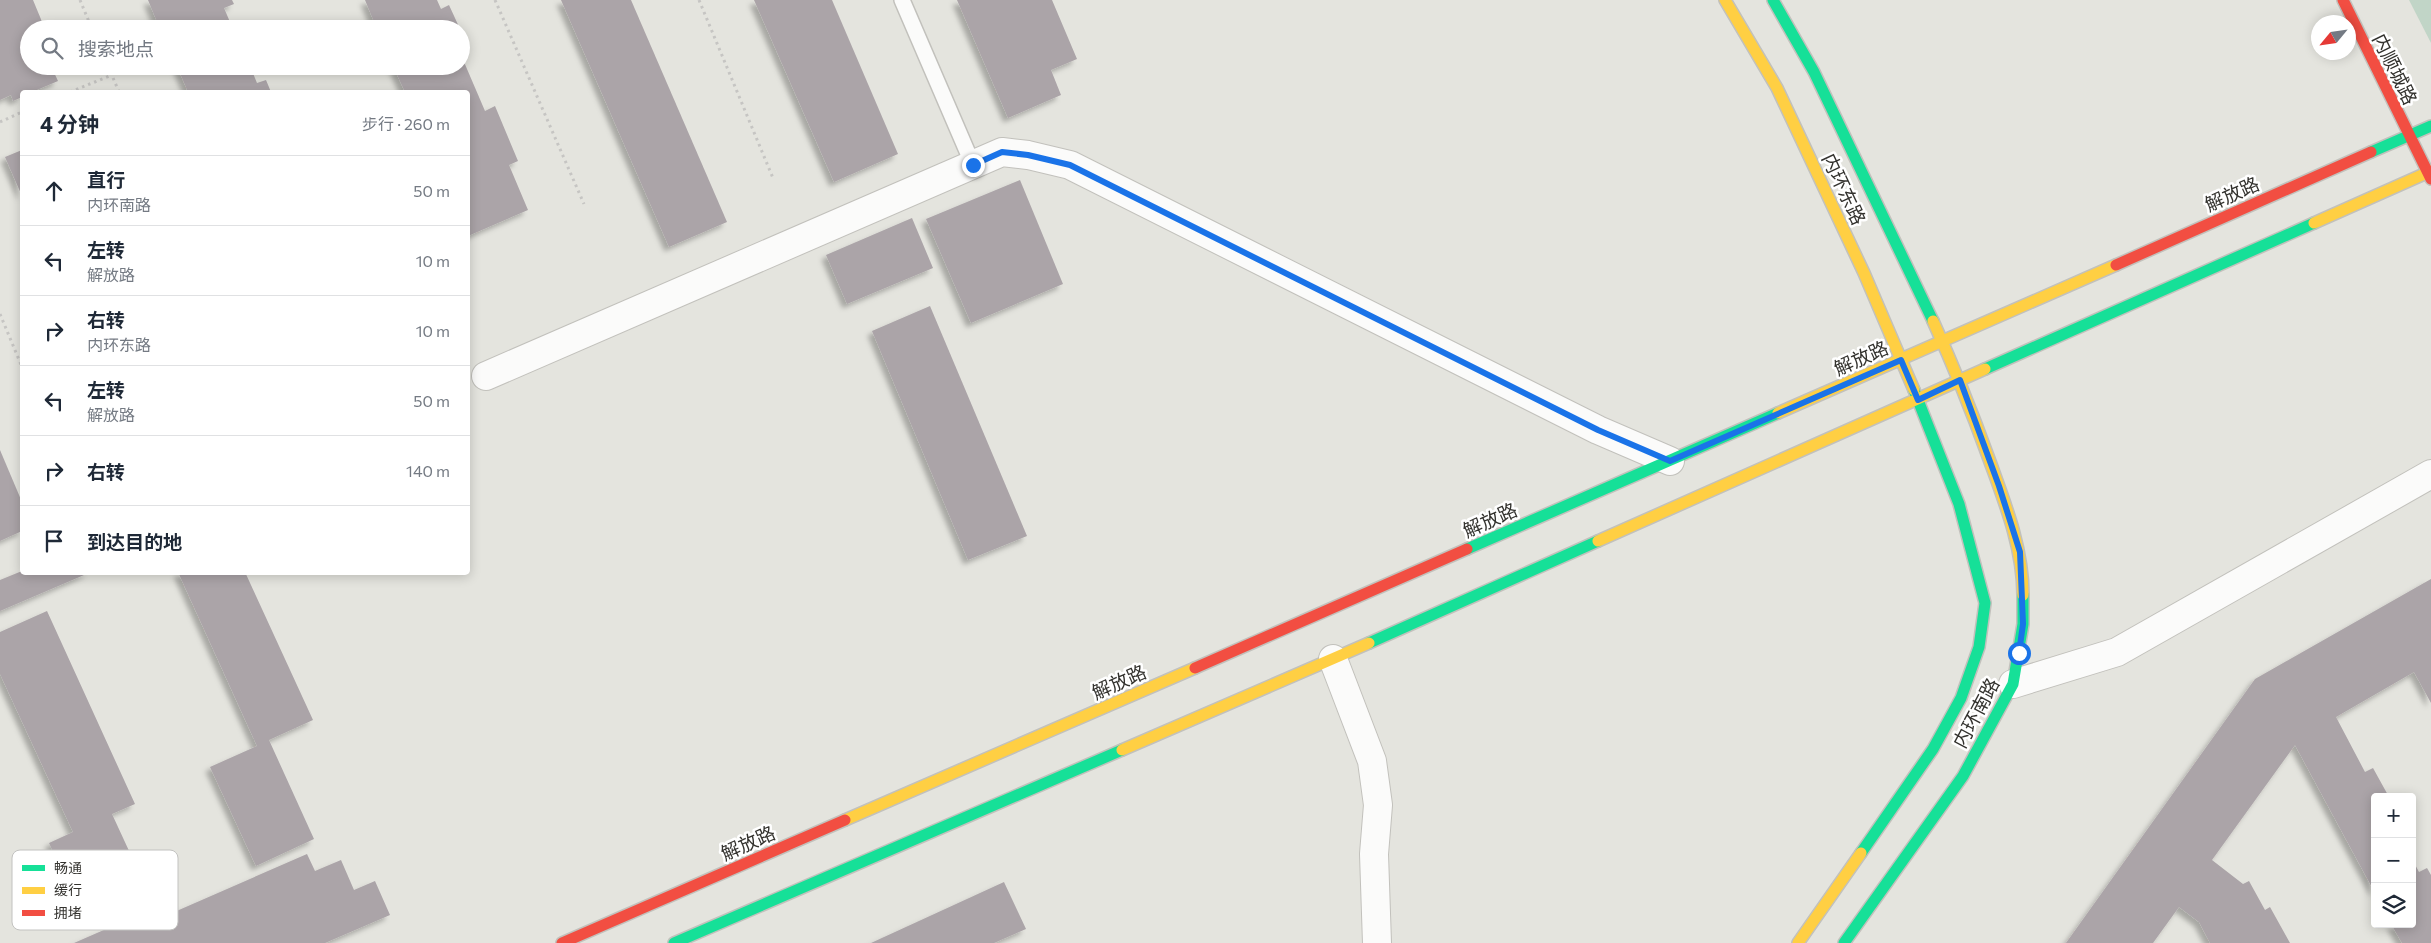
<!DOCTYPE html>
<html lang="zh">
<head>
<meta charset="utf-8">
<style>
	:root { --surface:#fff; --page:#f6f6f7; --text:#1f2937; --muted:#747a83; --line:#e0e1e3 }
	body { margin:0; font-family:Commissioner,"Noto Sans SC",sans-serif; background:var(--page); color:var(--text) }
	.controls { position:absolute; right:15px; bottom:15px; display:grid; overflow:hidden; border-radius:5px; box-shadow:0 2px 12px #0003 }
	.controls button { width:45px; height:45px; display:grid; place-items:center; padding:0; border:0; border-bottom:1px solid var(--line); background:var(--surface); color:var(--text); font:25px sans-serif }
	.compass { position:absolute; left:2311px; top:15px; width:45px; height:45px; border-radius:50%; background:var(--surface); box-shadow:0 2px 12px #0003; rotate:241deg }
	.stop { position:absolute; width:15px; height:15px; margin:-11px; border:4px solid #1a73e8; border-radius:50%; background:#fff }
	.stop.end { background:#1a73e8; border-color:#fff; box-shadow:0 1px 5px #0008 }
	.list { margin:0; padding:0; list-style:none }
	h2 { display:flex; justify-content:space-between; align-items:center; height:65px; margin:0; padding:0 20px; font-size:21px }
	h2 small { font-size:16px; font-weight:400; color:var(--muted) }
	.list li { display:grid; grid-template-columns:32px 1fr auto; gap:15px; align-items:center; box-sizing:border-box; height:70px; padding:0 20px; border-top:1px solid var(--line) }
	.list b { display:block; font-size:19px; white-space:nowrap }
	.list p { margin:0; font-size:16px; white-space:nowrap; color:var(--muted) }
	.list em { font-size:16px; font-style:normal; color:var(--muted) }
	.icon { flex:none; width:28px; height:28px; fill:none; stroke:currentColor; stroke-width:2; stroke-linecap:round; stroke-linejoin:round }
	.map { position:relative; flex:none; width:2431px; height:943px; overflow:hidden }
	.search { position:absolute; background:var(--surface); box-shadow:0 2px 12px #0003; left:20px; top:20px; width:450px; height:55px; display:flex; align-items:center; gap:12px; box-sizing:border-box; padding:0 18px; border-radius:28px; color:var(--muted); font-size:19px }
	.panel { position:absolute; background:var(--surface); box-shadow:0 2px 12px #0003; left:20px; top:90px; width:450px; height:485px; border-radius:5px }
	.map>svg:first-child { display:block }
</style>
</head>
<body>
<div class="map">
<svg width="2431" height="943" viewBox="0 0 2431 943">
	<defs>
		<filter id="shadow"><feDropShadow dx="-4.5" dy="4.5" stdDeviation="2.5" flood-color="#0004"/></filter>
	</defs>
	<rect width="100%" height="100%" fill="#e4e4de"/>
	<polygon fill="#c1d5c7" points="2409,0 2431,0 2431,43"/>
	<g fill="#aba4a8" filter="url(#shadow)">
		<polygon points="0,0 33,0 45,29 29,29 29,66 51,66 58,81 32,92 22,92 22,97 13,101 11,95 0,100"/>
		<polygon points="148,0 232,0 234,4 224,8 233,29 160,29"/>
		<polygon points="365,0 437,0 441,9 449,5 460,29 377,29"/>
		<polygon points="561,0 631,0 727,222 669,247"/>
		<polygon points="754,0 832,0 898,154 834,182"/>
		<polygon points="957,0 1052,0 1077,59 1051,70 1061,95 1008,118"/>
		<polygon points="461,33 469,50 461,53"/>
		<polygon points="461,55 485,111 495,106 518,161 509,165 528,210 468,236 468,92 405,92 393,66 461,66"/>
		<polygon points="177,66 250,66 257,83 266,80 271,92 188,92"/>
		<polygon points="22,150 22,196 5,157"/>
		<polygon points="1020,180 1063,284 971,323 926,219"/>
		<polygon points="912,218 933,268 847,304 826,255"/>
		<polygon points="930,306 1027,536 968,560 872,331"/>
		<polygon points="0,450 22,502 22,531 0,541"/>
		<polygon points="22,571 22,572 91,572 0,611 0,580"/>
		<polygon points="178,572 245,572 313,720 269,740 314,839 256,866 210,767 257,746"/>
		<polygon points="2431,579 2431,703 2414,672 2336,717 2365,772 2373,768 2389,797 2375,797 2375,893 2295,745 2212,860 2243,884 2249,881 2265,910 2270,907 2290,943 2210,943 2199,922 2179,907 2153,943 2066,943 2255,679"/>
		<polygon points="47,611 135,804 112,814 142,879 79,908 49,843 73,832 0,674 0,632"/>
		<polygon points="307,854 315,871 341,860 354,890 375,881 390,915 325,943 74,943 152,909 156,920"/>
		<polygon points="2412,859 2419,872 2427,868 2431,875 2431,943 2402,943 2391,924 2412,924"/>
		<polygon points="1004,882 1026,929 994,943 871,943"/>
	</g>
	<g fill="none" stroke-linecap="round" stroke-linejoin="round">
		<g stroke="#c2c1bc" stroke-width="18">
			<polyline id="lane" points="902,0 973,165"/>
		</g>
		<g stroke="#c2c1bc" stroke-width="30">
			<g id="street">
				<polyline points="486,376 1002,152 1028,155 1070,165 1598,430 1670,461"/>
				<polyline points="1333,659 1372,761 1378,805 1374,854 1377,943"/>
				<polyline points="2013,684 2117,652 2431,474"/>
			</g>
		</g>
		<g stroke="#c2c1bc" stroke-width="14">
			<g id="fast">
				<polyline points="1773,0 1814,72 1933,321"/>
				<polyline points="2371,152 2431,126"/>
				<polyline points="1985,369 2314,223"/>
				<polyline points="1467,549 1778,413"/>
				<polyline points="1369,643 1598,541"/>
				<polyline points="1861,853 1933,749 1961,698 1979,647 1985,603 1959,504 1914,390"/>
				<polyline points="674,943 1122,750"/>
				<polyline points="1844,943 1963,776 2013,684 2023,624 2023,595"/>
			</g>
		</g>
		<g stroke="#c2c1bc" stroke-width="14">
			<g id="slow">
				<polyline points="1725,0 1777,88 1864,273 1914,390"/>
				<polyline points="2314,223 2431,171"/>
				<path d="M1933,321C1954,367 1972,412 1989,459C2005,503 2023,548 2023,595"/>
				<polyline points="1778,413 2116,265"/>
				<polyline points="1598,541 1985,369"/>
				<polyline points="1122,750 1369,643"/>
				<polyline points="845,820 1195,668"/>
				<polyline points="1798,943 1861,853"/>
			</g>
		</g>
		<g stroke="#c2c1bc" stroke-width="14">
			<g id="jam">
				<polyline points="2343,0 2431,179"/>
				<polyline points="2116,265 2371,152"/>
				<polyline points="1195,668 1467,549"/>
				<polyline points="562,943 845,820"/>
			</g>
		</g>
		<g stroke="#c6c5c3" stroke-width="3" stroke-dasharray="2.5 4" stroke-linecap="butt">
			<polyline points="80,0 92,29"/>
			<polyline points="495,0 584,204"/>
			<polyline points="699,0 773,178"/>
			<polyline points="108,66 119,92"/>
			<polyline points="70,92 112,75"/>
			<polyline points="0,122 22,112"/>
			<polyline points="0,314 22,367"/>
		</g>
		<use href="#lane" stroke="#fbfbfa" stroke-width="15"/>
		<use href="#street" stroke="#fbfbfa" stroke-width="28"/>
		<use href="#fast" stroke="#16e098" stroke-width="11"/>
		<use href="#slow" stroke="#ffcf43" stroke-width="11"/>
		<use href="#jam" stroke="#f24e42" stroke-width="11"/>
	</g>
	<g fill="none" stroke-linecap="round" stroke-linejoin="round">
		<polyline stroke="#1a73e8" stroke-width="6" points="973,165 1002,152 1028,155 1070,165 1598,430 1670,461 1901,360 1918,400 1960,380 1999,486 2020,552 2023,624 2019,653"/>
	</g>
	<g text-anchor="middle" stroke-width="5" stroke-linejoin="round" paint-order="stroke">
		<g font-size="19" fill="#33322e" stroke="#fff">
			<text transform="translate(2395 69) rotate(64)" y="7">内顺城路</text>
			<text transform="translate(1844 189) rotate(65)" y="7">内环东路</text>
			<text transform="translate(2232 194) rotate(-24)" y="7">解放路</text>
			<text transform="translate(1861 358) rotate(-24)" y="7">解放路</text>
			<text transform="translate(1490 520) rotate(-24)" y="7">解放路</text>
			<text transform="translate(1119 682) rotate(-24)" y="7">解放路</text>
			<text transform="translate(1976 713) rotate(-62)" y="7">内环南路</text>
			<text transform="translate(748 843) rotate(-24)" y="7">解放路</text>
		</g>
	</g>
	<rect x="12" y="850" width="166" height="80" rx="8" fill="#fff" stroke="#c2c2c0" stroke-width="1"/>
	<rect x="22" y="865" width="23" height="6" fill="#16e098"/>
	<rect x="22" y="887" width="23" height="7" fill="#ffcf43"/>
	<rect x="22" y="910" width="23" height="6" fill="#f24e42"/>
	<g font-size="14" fill="#33322e">
		<text x="54" y="873">畅通</text>
		<text x="54" y="895">缓行</text>
		<text x="54" y="918">拥堵</text>
	</g>
</svg>
<div class="controls">
<button>+</button>
<button>−</button>
<button><svg class="icon" aria-label="layers" viewBox="0 0 24 24"><path d="M12 4l9 5-9 5-9-5zM3 14l9 5 9-5"/></svg></button>
</div>
<svg class="compass" viewBox="-18 -18 36 36"><path d="M0-13l5 13h-10z" fill="#e53935"/><path d="M0 13l5-13h-10z" fill="#747a83"/></svg>
<div class="stop" style="left:2019px;top:653px"></div>
<div class="stop end" style="left:973px;top:165px"></div>
<div class="search"><svg class="icon" aria-label="search" viewBox="0 0 24 24"><circle cx="10" cy="10" r="6"/><path d="M15 15l6 6"/></svg>搜索地点</div>
<section class="panel">
<h2>4 分钟<small>步行 · 260 m</small></h2>
<ul class="list">
<li><svg class="icon" aria-label="ahead" viewBox="0 0 24 24"><path d="M12 20V5M6 11l6-6 6 6"/></svg><div><b>直行</b><p>内环南路</p></div><em>50 m</em></li>
<li><svg class="icon" aria-label="left" viewBox="0 0 24 24"><path d="M17 20v-9H6M10 6l-5 5 5 5"/></svg><div><b>左转</b><p>解放路</p></div><em>10 m</em></li>
<li><svg class="icon" aria-label="right" viewBox="0 0 24 24"><path d="M7 20v-9h11M14 6l5 5-5 5"/></svg><div><b>右转</b><p>内环东路</p></div><em>10 m</em></li>
<li><svg class="icon" aria-label="left" viewBox="0 0 24 24"><path d="M17 20v-9H6M10 6l-5 5 5 5"/></svg><div><b>左转</b><p>解放路</p></div><em>50 m</em></li>
<li><svg class="icon" aria-label="right" viewBox="0 0 24 24"><path d="M7 20v-9h11M14 6l5 5-5 5"/></svg><div><b>右转</b></div><em>140 m</em></li>
<li><svg class="icon" aria-label="arrive" viewBox="0 0 24 24"><path d="M6 21V4h12l-3 4 3 4H6"/></svg><div><b>到达目的地</b></div></li>
</ul>
</section>
</div>
</body>
</html>
